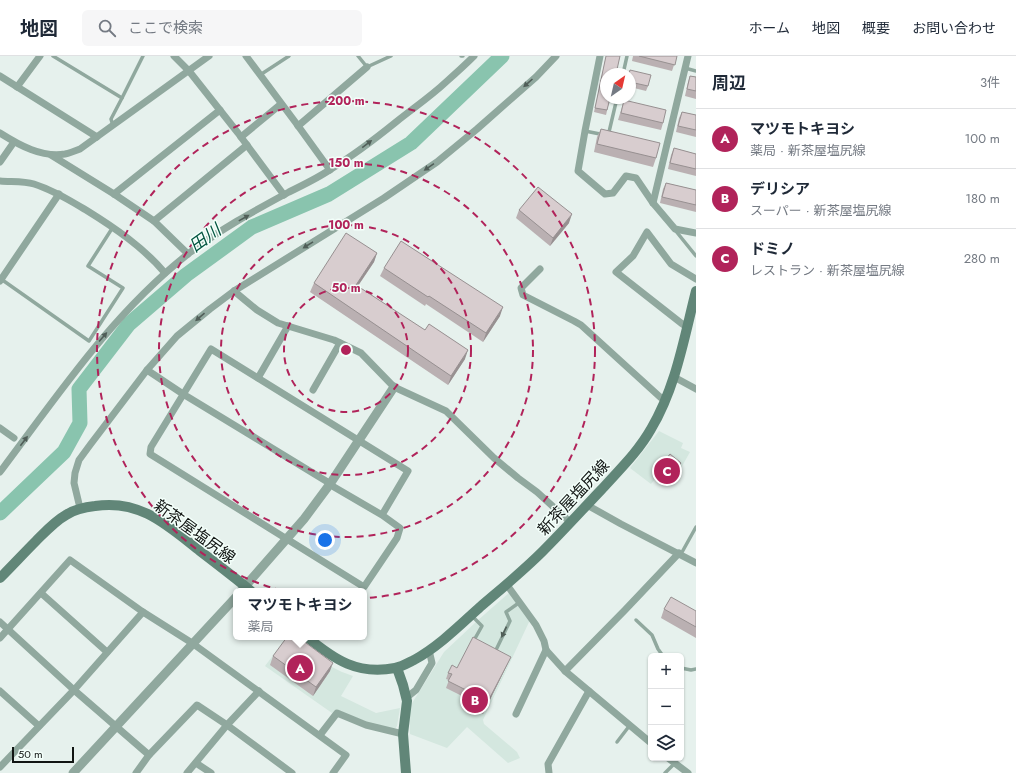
<!DOCTYPE html>
<html lang="ja">
<head>
<meta charset="utf-8">
<style>
	:root { --surface:#fff; --page:#f6f6f7; --text:#1f2937; --muted:#747a83; --line:#e0e1e3; --accent:#b1235a }
	body { margin:0; font-family:Jost,"Noto Sans JP",sans-serif; background:var(--page); color:var(--text) }
	.controls { position:absolute; right:12px; bottom:12px; display:grid; overflow:hidden; border-radius:6px; box-shadow:0 1px 3px #0004 }
	.controls button { width:36px; height:36px; display:grid; place-items:center; padding:0; border:0; border-bottom:1px solid var(--line); background:var(--surface); color:var(--text); font:20px sans-serif }
	.compass { position:absolute; left:600px; top:12px; width:36px; height:36px; border-radius:50%; background:var(--surface); box-shadow:0 1px 3px #0004; rotate:34deg }
	.scale { position:absolute; left:12px; bottom:10px; width:62px; box-sizing:border-box; padding-left:4px; border:2px solid #111513; border-top:0; font-size:11px; line-height:14px; white-space:nowrap; color:#111513; -webkit-text-stroke:3px #f3fffa; paint-order:stroke }
	.you { position:absolute; left:325px; top:484px; width:14px; height:14px; margin:-10px; border:3px solid #fff; border-radius:50%; background:#1a73e8; box-shadow:0 0 0 6px #1a73e833 }
	.badge { display:grid; place-items:center; width:26px; height:26px; border-radius:50%; background:var(--accent); color:#fff; font-size:13px; font-weight:700 }
	.pin { position:absolute; translate:-50% -50%; border:2px solid #fff; box-shadow:0 1px 4px #0006 }
	.popup { position:absolute; left:233px; top:532px; width:134px; height:52px; box-sizing:border-box; display:grid; place-content:center; border-radius:6px; background:var(--surface); filter:drop-shadow(0 1px 3px #0005); font-size:13px; white-space:nowrap; color:var(--muted) }
	.popup b { font-size:15px; color:var(--text) }
	.popup::after { content:''; position:absolute; left:50%; top:100%; margin-left:-8px; border:8px solid transparent; border-top-color:var(--surface) }
	.list { margin:0; padding:0; list-style:none }
	h2 { display:flex; justify-content:space-between; align-items:center; height:52px; margin:0; padding:0 16px; font-size:17px }
	h2 small { font-size:13px; font-weight:400; color:var(--muted) }
	.list li { display:grid; grid-template-columns:26px 1fr auto; gap:12px; align-items:center; box-sizing:border-box; height:60px; padding:0 16px; border-top:1px solid var(--line) }
	.list b { display:block; font-size:15px; white-space:nowrap }
	.list p { margin:0; font-size:13px; white-space:nowrap; color:var(--muted) }
	.list em { font-size:13px; font-style:normal; color:var(--muted) }
	.icon { flex:none; width:22px; height:22px; fill:none; stroke:currentColor; stroke-width:2; stroke-linecap:round; stroke-linejoin:round }
	.map { position:relative; flex:none; width:696px; height:717px; overflow:hidden }
	header { display:flex; align-items:center; gap:24px; box-sizing:border-box; height:56px; padding:0 20px; background:var(--surface); border-bottom:1px solid var(--line) }
	header strong { font-size:19px }
	nav { display:flex; gap:22px; margin-inline-start:auto; font-size:14px }
	.search { width:280px; height:36px; background:var(--page); display:flex; align-items:center; gap:10px; box-sizing:border-box; padding:0 14px; border-radius:6px; color:var(--muted); font-size:15px }
	main { display:flex }
	aside { flex:1; background:var(--surface) }
	.map>svg:first-child { display:block }
</style>
</head>
<body>
<header>
<strong>地図</strong>
<div class="search"><svg class="icon" aria-label="search" viewBox="0 0 24 24"><circle cx="10" cy="10" r="6"/><path d="M15 15l6 6"/></svg>ここで検索</div>
<nav><a>ホーム</a><a>地図</a><a>概要</a><a>お問い合わせ</a></nav>
</header>
<main>
<div class="map">
<svg width="696" height="717" viewBox="0 0 696 717">
	<rect width="100%" height="100%" fill="#e6f1ed"/>
	<g fill="#d4e7df">
		<polygon points="659,375 683,387 681,392 690,396 681,412 666,430 655,423 651,428 630,412"/>
		<polygon points="510,536 530,564 483,664 484,668 517,696 520,702 508,707 467,671 447,692 410,678 409,652 444,596 477,565"/>
		<polygon points="287,581 330,610 342,616 353,620 341,640 376,657 400,652 397,670 395,673 376,669 335,654 332,657 265,610"/>
	</g>
	<g fill="none" stroke-linecap="round" stroke-linejoin="round">
		<polyline stroke="#89c4ae" stroke-width="15" points="0,457 64,396 80,367 79,333 129,268 186,219 252,171 329,138 411,87 502,0"/>
		<g stroke="#90a89e" stroke-width="3.5">
			<polyline points="53,0 122,42 111,63 113,70"/>
			<polyline points="358,0 367,11 391,0"/>
			<polyline points="461,0 463,0"/>
			<polyline points="685,12 696,15"/>
			<polyline points="623,18 627,0"/>
			<polyline points="260,19 289,0"/>
			<polyline points="122,42 143,0"/>
			<polyline points="585,75 605,79 609,76 617,42"/>
			<polyline points="675,174 696,200"/>
			<polyline points="1,223 89,285 123,232 88,210 113,171"/>
			<polyline points="681,498 696,471"/>
			<polyline points="472,560 482,570 473,586"/>
			<polyline points="636,564 652,579 658,593 663,600"/>
			<polyline points="495,596 510,565 506,556 520,546"/>
			<polyline points="681,612 691,614 696,613"/>
			<polyline points="617,686 630,669"/>
			<polyline points="665,717 675,707"/>
		</g>
		<g stroke="#90a89e" stroke-width="7">
			<polyline points="174,0 189,15 238,77 284,139"/>
			<polyline points="246,0 296,67 330,114"/>
			<polyline points="600,0 585,75 578,115 605,138 613,137 626,120 636,122 653,147 675,173 696,177"/>
			<polyline points="0,20 97,81"/>
			<polyline points="17,31 40,0"/>
			<polyline points="298,70 367,11"/>
			<path d="M0,77C19,89 42,102 65,98C70,97 75,95 80,93L209,0"/>
			<polyline points="241,81 281,48"/>
			<polyline points="51,99 114,138 154,165 188,198"/>
			<polyline points="0,106 14,86"/>
			<path d="M0,125C10,126 24,125 34,128C53,134 69,144 86,154C115,172 143,191 165,217"/>
			<polyline points="114,138 220,54"/>
			<polyline points="653,147 688,0"/>
			<polyline points="154,165 247,89"/>
			<polyline points="540,213 521,232 523,239 574,265 581,269 660,341 666,344"/>
			<polyline points="0,225 59,138"/>
			<polyline points="234,235 257,254 278,267 334,284 361,297 394,331 446,355 494,402 518,422 537,436 570,466"/>
			<polyline points="687,271 681,267 616,216 633,200 647,176 671,208 696,223"/>
			<polyline points="147,314 183,338 326,425 334,431 382,459 400,472 397,482 364,531 150,398 151,391 211,293 408,415 382,459"/>
			<polyline points="674,321 696,333"/>
			<polyline points="258,322 288,270"/>
			<polyline points="313,334 340,287"/>
			<polyline points="0,372 14,382"/>
			<path d="M0,416C58,339 112,258 188,198C219,174 254,155 289,136C303,129 318,122 331,113C354,99 375,83 396,66C412,53 430,41 446,26C455,18 465,9 474,0"/>
			<polyline points="587,449 621,468 696,507"/>
			<polyline points="80,452 74,427 75,417 79,404 90,389 147,314 177,280 210,253 234,235 384,142 437,106 477,73 536,21 556,0"/>
			<polyline points="507,529 536,569 544,585 546,594 565,615 651,687"/>
			<polyline points="41,537 107,596"/>
			<polyline points="0,566 74,634 149,699"/>
			<polyline points="0,582 70,504 143,556 192,587 346,699 333,717"/>
			<polyline points="565,615 625,554 679,497"/>
			<polyline points="0,635 39,670"/>
			<polyline points="406,642 416,634 432,607 429,594"/>
			<polyline points="516,658 546,594"/>
			<polyline points="320,679 337,657 366,669 403,678"/>
			<polyline points="668,702 688,717"/>
			<polyline points="196,707 211,717"/>
			<polyline points="0,711 74,634 143,556"/>
			<polyline points="136,717 149,699 197,649 227,669 292,717"/>
			<polyline points="187,717 227,669 259,635"/>
			<polyline points="549,717 548,708 589,635"/>
		</g>
		<g stroke="#90a89e" stroke-width="9">
			<polyline points="241,535 304,463 330,428 394,331"/>
			<polyline points="73,717 236,541"/>
		</g>
		<g stroke="#618678" stroke-width="10">
			<path d="M0,522C12,510 24,497 36,485C45,476 55,465 66,459C75,453 85,451 95,450C140,443 167,469 200,495C217,508 234,521 251,535"/>
			<path d="M307,581C335,604 357,619 395,612C401,611 408,607 414,604C439,590 459,570 480,551C501,533 523,515 543,495C563,475 582,454 602,433C619,414 638,396 651,373C676,331 684,282 696,235"/>
			<polyline points="397,612 403,629 407,645 403,678 406,717"/>
		</g>
	</g>
	<g fill="#bab0b2">
		<polygon points="606,0 620,0 606,59 594,56"/>
		<polygon points="633,0 677,0 672,15 632,5"/>
		<polygon points="630,14 648,30 646,35 630,31 630,18 628,18"/>
		<polygon points="690,20 696,21 696,43 685,40 688,26"/>
		<polygon points="624,44 663,67 661,74 618,64 622,51"/>
		<polygon points="682,56 696,59 696,81 676,76 679,62"/>
		<polygon points="601,73 656,102 653,111 594,96 597,81"/>
		<polygon points="674,92 696,98 696,120 668,113 671,99"/>
		<polygon points="666,127 696,134 696,156 660,147 663,133"/>
		<polygon points="519,154 569,167 550,190 516,162"/>
		<polygon points="377,197 374,206 358,230 465,303 448,329 310,236 314,227"/>
		<polygon points="384,212 500,260 483,286 426,248 425,250 380,220"/>
		<polygon points="679,411 666,428 655,419 657,415"/>
		<polygon points="664,553 696,555 696,582 661,562"/>
		<polygon points="273,600 330,615 313,640 270,609"/>
		<polygon points="511,601 508,607 483,658 466,649 468,643 446,632 449,624 446,623 448,617 457,612"/>
	</g>
	<g fill="#979091">
		<polygon points="572,158 569,167 550,190 553,182"/>
		<polygon points="377,197 374,206 353,237 356,229"/>
		<polygon points="503,251 500,260 483,286 486,277"/>
		<polygon points="468,294 465,303 448,329 451,320"/>
		<polygon points="681,407 679,411 666,428 668,423"/>
		<polygon points="511,601 508,607 483,658 485,651"/>
		<polygon points="333,607 330,615 313,640 316,631"/>
	</g>
	<g fill="#d8cdcf" stroke="#979091">
		<polygon points="606,0 620,0 616,18 606,18 606,42 610,42 607,54 595,52"/>
		<polygon points="639,0 677,0 675,9"/>
		<polygon points="630,14 651,19 648,30 630,26 630,18 629,18"/>
		<polygon points="690,20 696,21 696,35 687,33"/>
		<polygon points="624,44 666,54 663,67 621,57"/>
		<polygon points="682,56 696,59 696,74 678,70"/>
		<polygon points="601,73 660,87 656,102 597,88"/>
		<polygon points="674,92 696,98 696,113 670,107"/>
		<polygon points="666,127 696,134 696,149 662,141"/>
		<polygon points="538,131 572,158 553,182 519,154"/>
		<polygon points="346,177 377,197 356,229 425,274 429,268 468,294 451,320 314,227"/>
		<polygon points="401,185 503,251 486,277 429,240 428,241 384,212"/>
		<polygon points="670,398 681,407 668,423 657,415"/>
		<polygon points="671,541 696,555 696,571 664,553"/>
		<polygon points="287,581 298,581 333,607 316,631 273,600"/>
		<polygon points="473,581 511,601 485,651 469,643 472,637 448,625 452,618 448,617 452,609 457,612"/>
	</g>
	<defs><path id="oneway-solid" d="M-6-.8H1V-3.2L6.5 0L1 3.2V.8H-6Z"/></defs>
	<g fill="#505e58">
		<use href="#oneway-solid" transform="translate(528 27) rotate(138)"/>
		<use href="#oneway-solid" transform="translate(367 88) rotate(-37)"/>
		<use href="#oneway-solid" transform="translate(429 111) rotate(146)"/>
		<use href="#oneway-solid" transform="translate(244 162) rotate(-29)"/>
		<use href="#oneway-solid" transform="translate(308 189) rotate(148)"/>
		<use href="#oneway-solid" transform="translate(200 261) rotate(139)"/>
		<use href="#oneway-solid" transform="translate(103 281) rotate(-49)"/>
		<use href="#oneway-solid" transform="translate(24 385) rotate(-53)"/>
		<use href="#oneway-solid" transform="translate(504 576) rotate(115)"/>
	</g>
	<g fill="none" stroke="#b1235a" stroke-width="2" stroke-dasharray="7 5">
		<circle cx="346" cy="294" r="62"/>
		<circle cx="346" cy="294" r="125"/>
		<circle cx="346" cy="294" r="187"/>
		<circle cx="346" cy="294" r="249"/>
	</g>
	<g text-anchor="middle" stroke-width="3" stroke-linejoin="round" paint-order="stroke">
		<g font-size="16" fill="#111513" stroke="#f3fffa">
			<text transform="translate(573 441) rotate(-47)" y="6">新茶屋塩尻線</text>
			<text transform="translate(195 475) rotate(36)" y="6">新茶屋塩尻線</text>
		</g>
		<g font-size="17" font-style="italic" fill="#035541" stroke="#f3fffa">
			<text transform="translate(205 182) rotate(-36)" y="6">田川</text>
		</g>
	</g>
	<circle cx="346" cy="294" r="6" fill="#b1235a" stroke="#f3fffa" stroke-width="2"/>
	<g font-size="12" text-anchor="middle" font-weight="bold" fill="#b1235a" stroke="#f3fffa" stroke-width="3" stroke-linejoin="round" paint-order="stroke">
		<text x="346" y="49">200 m</text>
		<text x="346" y="111">150 m</text>
		<text x="346" y="173">100 m</text>
		<text x="346" y="236">50 m</text>
	</g>
</svg>
<div class="controls">
<button>+</button>
<button>−</button>
<button><svg class="icon" aria-label="layers" viewBox="0 0 24 24"><path d="M12 4l9 5-9 5-9-5zM3 14l9 5 9-5"/></svg></button>
</div>
<svg class="compass" viewBox="-18 -18 36 36"><path d="M0-13l5 13h-10z" fill="#e53935"/><path d="M0 13l5-13h-10z" fill="#747a83"/></svg>
<div class="scale">50 m</div>
<div class="you"></div>
<div class="pin badge" style="left:300px;top:612px">A</div>
<div class="popup"><b>マツモトキヨシ</b>薬局</div>
<div class="pin badge" style="left:475px;top:644px">B</div>
<div class="pin badge" style="left:667px;top:415px">C</div>
</div>
<aside>
<h2>周辺<small>3件</small></h2>
<ul class="list">
<li><span class="badge">A</span><div><b>マツモトキヨシ</b><p>薬局 · 新茶屋塩尻線</p></div><em>100 m</em></li>
<li><span class="badge">B</span><div><b>デリシア</b><p>スーパー · 新茶屋塩尻線</p></div><em>180 m</em></li>
<li><span class="badge">C</span><div><b>ドミノ</b><p>レストラン · 新茶屋塩尻線</p></div><em>280 m</em></li>
</ul>
</aside>
</main>
</body>
</html>
